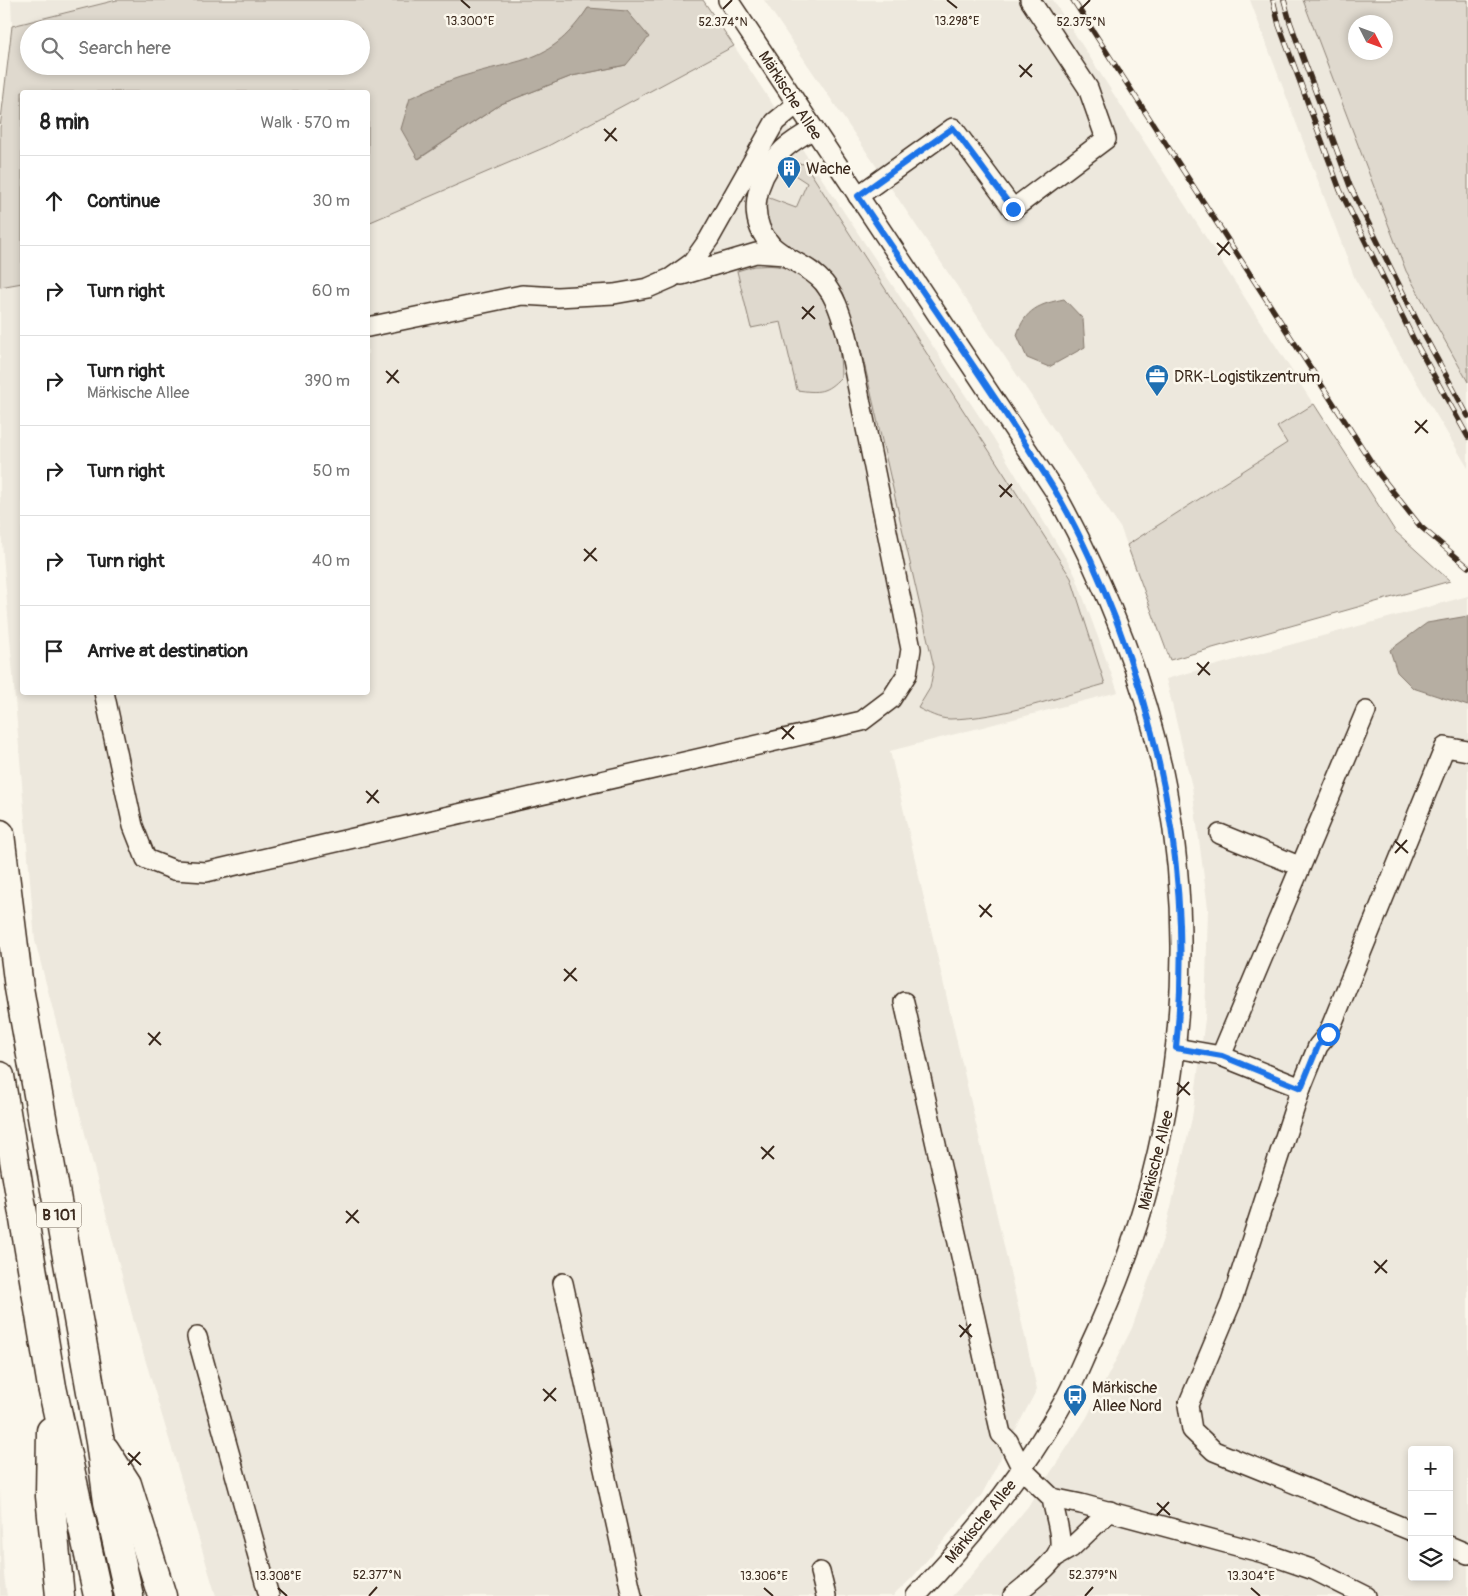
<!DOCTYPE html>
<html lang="en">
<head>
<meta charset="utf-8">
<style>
	:root { --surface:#fff; --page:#f2f2f2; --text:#222; --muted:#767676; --line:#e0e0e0 }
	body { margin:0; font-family:Pangolin,sans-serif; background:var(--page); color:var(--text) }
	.controls { position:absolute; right:15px; bottom:15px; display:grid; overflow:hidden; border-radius:5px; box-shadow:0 2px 8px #0003 }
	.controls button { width:45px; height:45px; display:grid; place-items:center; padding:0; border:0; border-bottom:1px solid var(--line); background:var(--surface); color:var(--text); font:25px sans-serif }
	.compass { position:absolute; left:1348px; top:15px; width:45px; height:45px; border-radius:50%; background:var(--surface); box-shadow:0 2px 8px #0003; rotate:132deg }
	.stop { position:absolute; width:15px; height:15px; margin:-11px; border:4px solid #1a73e8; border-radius:50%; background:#fff }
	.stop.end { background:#1a73e8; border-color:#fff; box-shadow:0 1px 5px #0008 }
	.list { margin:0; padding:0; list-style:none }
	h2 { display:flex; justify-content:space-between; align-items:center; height:65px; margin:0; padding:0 20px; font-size:21px }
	h2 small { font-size:16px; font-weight:400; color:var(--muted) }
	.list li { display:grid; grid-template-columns:32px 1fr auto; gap:15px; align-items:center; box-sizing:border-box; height:90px; padding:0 20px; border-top:1px solid var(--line) }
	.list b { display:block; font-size:19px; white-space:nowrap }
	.list p { margin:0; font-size:16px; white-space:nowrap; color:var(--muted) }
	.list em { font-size:16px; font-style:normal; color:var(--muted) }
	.icon { flex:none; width:28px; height:28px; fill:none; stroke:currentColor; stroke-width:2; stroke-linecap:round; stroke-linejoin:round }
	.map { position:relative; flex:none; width:1468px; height:1596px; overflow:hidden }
	.search { position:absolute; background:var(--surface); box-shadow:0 2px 8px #0003; left:20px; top:20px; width:350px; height:55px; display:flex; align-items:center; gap:12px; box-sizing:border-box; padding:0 18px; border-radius:28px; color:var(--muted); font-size:19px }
	.panel { position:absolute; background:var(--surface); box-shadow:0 2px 8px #0003; left:20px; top:90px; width:350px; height:605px; border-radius:5px }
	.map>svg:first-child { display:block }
</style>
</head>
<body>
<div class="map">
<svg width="1468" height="1596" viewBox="0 0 1468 1596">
	<rect width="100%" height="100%" fill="#fbf7ec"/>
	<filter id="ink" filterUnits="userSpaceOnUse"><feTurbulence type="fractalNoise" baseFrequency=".02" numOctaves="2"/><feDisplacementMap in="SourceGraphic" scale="10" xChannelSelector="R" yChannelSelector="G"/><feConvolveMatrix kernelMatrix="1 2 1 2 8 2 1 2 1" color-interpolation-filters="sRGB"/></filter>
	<g filter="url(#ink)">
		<g fill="#ede8dd" fill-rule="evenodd">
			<polygon points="11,0 117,0 12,26"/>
			<polygon points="764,0 1053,0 1395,531 1450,581 1170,660 1121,529"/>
			<polygon points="1250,0 1303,0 1406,271 1468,382 1468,468 1355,279"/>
			<polygon points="734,46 993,437 1074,572 1118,692 890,751 1037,1389 981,1496 912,1578 893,1596 216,1596 134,1322 35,941 0,518 0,287 22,283 22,692 368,692 368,223 548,146"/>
			<path d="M1468,596V1596H952L968,1579L1030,1504L1087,1417L1132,1328L1164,1236L1192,1118L1205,1019L1208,908L1192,787L1166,679ZM1412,1450H1449V1577H1412Z"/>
			<polygon points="0,1489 4,1575 7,1596 0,1596"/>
		</g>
		<g fill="#dfd9ce" stroke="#8d8276" fill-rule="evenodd">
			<path d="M117,0H703L734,46L548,146L368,223V92H22V283L0,287V128L12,26ZM588,8L626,65L572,76L501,104L419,159L519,63L549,51L576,27ZM29,29H361V66H29Z"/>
			<path d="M1303,0H1468V382L1406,271ZM1386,22V52H1356V22Z"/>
			<path d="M794,163L805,164L1071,578L1105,684C1055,698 1003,718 950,719C939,719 928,713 918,708L930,688L934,667L857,332L843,292L820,264L777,240L766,225L764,196L796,208L807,183L784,168Z"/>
			<path d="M754,266C761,266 769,265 777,266C826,275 841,334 841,377C826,393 819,393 797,390L781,322L751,328L737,271Z"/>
			<polygon points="1314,404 1395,531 1450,581 1170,660 1127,545 1287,443 1277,427"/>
		</g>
		<g fill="#b6aea2" stroke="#85796d">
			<path d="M588,8L627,11L649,37L626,65L572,76L501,104L418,159L401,129L410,98C428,90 448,80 467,75C524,58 551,63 588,8Z"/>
			<path d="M1064,299L1083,319L1085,347L1049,367L1027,358L1017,335C1025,309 1040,304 1064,299Z"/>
			<polygon points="1468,616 1468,706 1413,688 1397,672 1390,650 1427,623"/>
		</g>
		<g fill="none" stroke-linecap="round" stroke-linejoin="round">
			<g stroke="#3b2a1e" stroke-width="22">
				<g id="minor">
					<path d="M728,0L1054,490C1105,582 1146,683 1166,787C1202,977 1172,1172 1090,1345C1080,1367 1071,1390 1059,1410C1020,1478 970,1540 916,1596"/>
					<polyline points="858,196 953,128 1013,209 1106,139 1088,88 1030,0"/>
					<polyline points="682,275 756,253 785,255"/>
					<polyline points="368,327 522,295 557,297 614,294 648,288 671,278 692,263 709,239 775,122 797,104"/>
					<path d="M104,692L133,826L146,859L174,870L206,872L862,721L891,699L907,674L911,649L847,335C841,316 837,299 824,283C810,266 788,261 772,246C745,218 756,180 779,154C788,143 801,137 813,129"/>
					<polyline points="1220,834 1299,866"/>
					<polyline points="904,1002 1001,1434 1008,1441 1022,1469 1052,1498 1081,1504 1267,1554 1314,1570 1366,1596"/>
					<polyline points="1176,1048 1221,1056 1366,711"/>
					<polyline points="1221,1056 1301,1088 1231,1303 1188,1405 1192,1430 1214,1451 1412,1531"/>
					<polyline points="1301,1088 1318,1046 1328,1034 1445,747 1468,751"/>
					<polyline points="563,1283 632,1596"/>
					<polyline points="197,1337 269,1596"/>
					<polyline points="1449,1546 1468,1554"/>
					<polyline points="1057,1556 1071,1548 1110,1511"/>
					<polyline points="820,1572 826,1596"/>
					<path d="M1013,1596C1026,1585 1059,1561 1060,1545C1061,1530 1054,1513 1052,1498"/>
				</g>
			</g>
			<g stroke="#3b2a1e" stroke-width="31">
				<g id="highway">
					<polyline points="0,834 19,988 100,1442 108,1502 129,1596"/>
					<polyline points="0,1076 52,1387 98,1596"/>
					<polyline points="51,1431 50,1496 60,1596"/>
					<polyline points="105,1450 127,1484 162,1596"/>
				</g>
			</g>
			<use href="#minor" stroke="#fbf7ec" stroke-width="19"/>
			<use href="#highway" stroke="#fbf7ec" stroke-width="28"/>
			<g stroke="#3b2a1e" stroke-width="5.5">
				<g id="rail">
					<polyline points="1073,0 1379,474 1420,526 1468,567"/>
					<polyline points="1273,0 1279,25 1340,190 1413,338 1468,437"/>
					<polyline points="1284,0 1290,22 1350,186 1423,333 1468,416"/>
				</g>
			</g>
			<use href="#rail" stroke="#fbf7ec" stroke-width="4" stroke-dasharray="11" stroke-linecap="butt"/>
		</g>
	</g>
	<g fill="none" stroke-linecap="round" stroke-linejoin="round" filter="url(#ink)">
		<path stroke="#1a73e8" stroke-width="6" d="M1013,209L953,128L858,196C923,294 992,389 1054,489C1079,530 1098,575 1116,620C1169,760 1191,899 1176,1048L1222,1056L1301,1088L1318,1046L1328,1034"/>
	</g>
	<path fill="none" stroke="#3b2a1e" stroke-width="2" d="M461,0L470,8M947,0L957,8M723,9L732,0M1081,9L1090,0M1019,65L1032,77M1020,77L1032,64M604,129L617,141M605,141L616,128M1217,243L1230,255M1218,255L1229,242M802,307L815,319M802,319L814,306M386,371L399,383M387,383L398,370M1415,421L1428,433M1415,433L1427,420M999,485L1012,497M1000,497L1012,484M584,549L597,561M584,561L596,548M1197,663L1210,675M1198,675L1209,662M781,727L794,739M782,739L794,726M366,791L379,803M367,803L378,790M1395,841L1408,853M1395,853L1407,840M979,905L992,917M980,917L991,904M564,969L577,981M564,981L576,968M148,1033L161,1045M149,1045L160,1032M1177,1083L1190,1095M1177,1095L1189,1082M761,1147L774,1159M762,1159L774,1146M346,1211L359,1223M346,1223L358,1210M1374,1261L1387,1273M1375,1273L1387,1260M959,1325L972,1337M960,1337L971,1324M543,1389L556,1401M544,1401L556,1388M128,1453L141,1465M128,1465L140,1452M1157,1503L1170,1515M1157,1515L1169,1502M278,1588L287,1596M764,1588L773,1596M1251,1588L1260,1596M369,1596L377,1587M1085,1596L1093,1587"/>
	<defs>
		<g id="building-pin" transform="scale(1.25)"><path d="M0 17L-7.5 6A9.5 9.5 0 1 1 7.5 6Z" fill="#1f6fb2" stroke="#fbf7ec"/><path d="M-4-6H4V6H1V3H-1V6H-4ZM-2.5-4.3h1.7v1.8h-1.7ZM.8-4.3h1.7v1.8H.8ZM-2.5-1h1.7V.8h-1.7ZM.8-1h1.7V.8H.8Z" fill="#fff"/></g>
		<g id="office-pin" transform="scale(1.25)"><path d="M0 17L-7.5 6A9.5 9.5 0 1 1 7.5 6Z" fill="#1f6fb2" stroke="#fbf7ec"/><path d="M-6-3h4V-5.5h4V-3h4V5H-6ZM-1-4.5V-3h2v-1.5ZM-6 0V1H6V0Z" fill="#fff"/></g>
		<g id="bus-pin" transform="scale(1.25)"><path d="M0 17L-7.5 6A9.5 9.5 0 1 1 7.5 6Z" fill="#1f6fb2" stroke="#fbf7ec"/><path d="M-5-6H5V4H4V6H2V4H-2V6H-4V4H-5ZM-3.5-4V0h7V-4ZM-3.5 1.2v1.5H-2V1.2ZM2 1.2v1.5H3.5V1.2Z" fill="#fff"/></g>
	</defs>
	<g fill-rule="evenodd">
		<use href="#building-pin" x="789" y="168"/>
		<use href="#office-pin" x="1157" y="376"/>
		<use href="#bus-pin" x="1075" y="1396"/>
	</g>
	<g text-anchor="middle" stroke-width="5" stroke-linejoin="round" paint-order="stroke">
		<rect fill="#fbf7ec" stroke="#75685c" stroke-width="1" x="36.5" y="1202.5" width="45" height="25" rx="4"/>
		<g font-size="15" font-weight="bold" fill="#3b2a1e">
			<text x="59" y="1220">B 101</text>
		</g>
		<g font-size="16" fill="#3b2a1e" stroke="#fbf7ec">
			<text transform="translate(791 95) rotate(57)" y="6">Märkische Allee</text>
			<text transform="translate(1155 1160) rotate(-76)" y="6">Märkische Allee</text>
			<text transform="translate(980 1521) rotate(-51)" y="6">Märkische Allee</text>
		</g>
		<g font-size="16" fill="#3b2a1e" stroke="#fbf7ec" text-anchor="start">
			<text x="806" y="174">Wache</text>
			<text x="1174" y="382">DRK-Logistikzentrum</text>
			<text x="1092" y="1393">Märkische<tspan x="1092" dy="18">Allee Nord</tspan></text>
		</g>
	</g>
	<g font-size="12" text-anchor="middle" fill="#3b2a1e" stroke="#fbf7ec" stroke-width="5" stroke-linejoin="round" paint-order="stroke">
		<text x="470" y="25">13.300°E</text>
		<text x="957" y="25">13.298°E</text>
		<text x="723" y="26">52.374°N</text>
		<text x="1081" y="26">52.375°N</text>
		<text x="377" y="1579">52.377°N</text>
		<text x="1093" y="1579">52.379°N</text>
		<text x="278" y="1580">13.308°E</text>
		<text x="764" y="1580">13.306°E</text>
		<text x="1251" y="1580">13.304°E</text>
	</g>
</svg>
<div class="controls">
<button>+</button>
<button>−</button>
<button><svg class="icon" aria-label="layers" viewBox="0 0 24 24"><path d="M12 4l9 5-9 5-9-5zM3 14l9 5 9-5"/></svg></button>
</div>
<svg class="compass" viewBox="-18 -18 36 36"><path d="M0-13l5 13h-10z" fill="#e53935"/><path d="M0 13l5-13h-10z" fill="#767676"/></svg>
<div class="stop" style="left:1328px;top:1034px"></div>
<div class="stop end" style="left:1013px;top:209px"></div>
<div class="search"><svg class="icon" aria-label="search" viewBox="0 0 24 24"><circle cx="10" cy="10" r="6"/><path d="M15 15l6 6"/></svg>Search here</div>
<section class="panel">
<h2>8 min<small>Walk · 570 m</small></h2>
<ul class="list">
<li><svg class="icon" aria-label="ahead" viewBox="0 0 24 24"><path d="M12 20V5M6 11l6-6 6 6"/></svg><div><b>Continue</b></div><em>30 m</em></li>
<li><svg class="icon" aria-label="right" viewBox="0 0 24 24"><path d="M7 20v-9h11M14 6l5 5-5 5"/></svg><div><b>Turn right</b></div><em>60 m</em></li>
<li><svg class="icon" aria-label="right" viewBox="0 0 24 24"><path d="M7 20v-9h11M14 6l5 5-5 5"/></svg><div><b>Turn right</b><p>Märkische Allee</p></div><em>390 m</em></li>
<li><svg class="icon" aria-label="right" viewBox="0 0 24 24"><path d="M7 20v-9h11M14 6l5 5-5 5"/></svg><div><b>Turn right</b></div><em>50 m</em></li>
<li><svg class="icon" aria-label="right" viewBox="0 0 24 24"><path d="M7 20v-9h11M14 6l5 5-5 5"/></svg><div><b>Turn right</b></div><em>40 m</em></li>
<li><svg class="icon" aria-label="arrive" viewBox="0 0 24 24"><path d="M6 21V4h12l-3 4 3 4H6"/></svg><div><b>Arrive at destination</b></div></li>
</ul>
</section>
</div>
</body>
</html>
